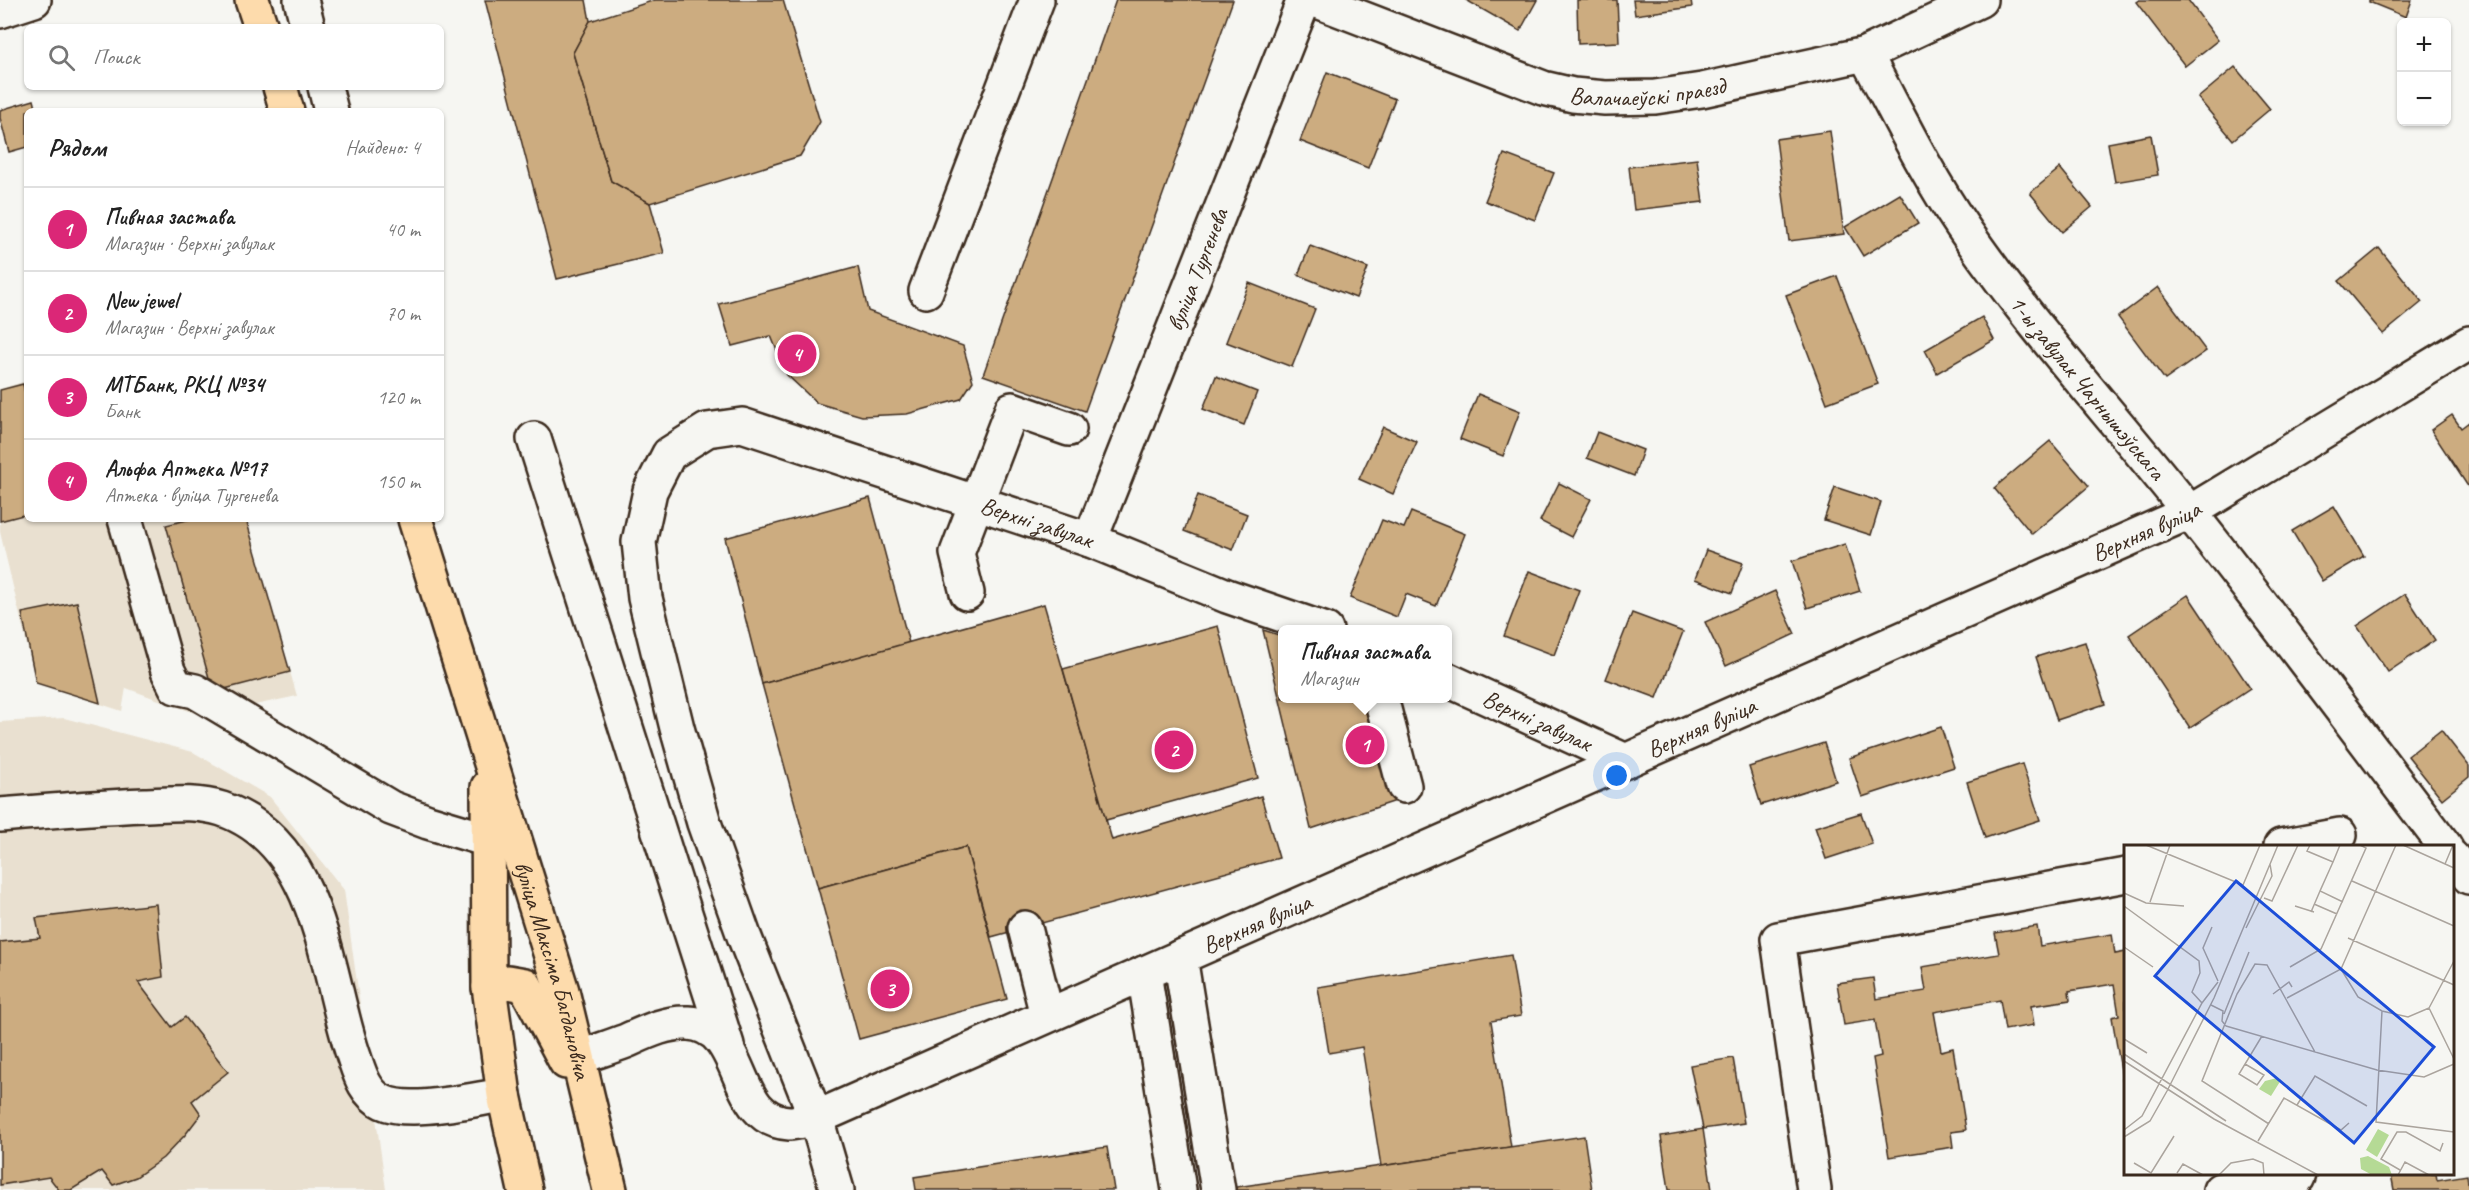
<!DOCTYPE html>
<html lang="ru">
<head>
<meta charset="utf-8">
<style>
	:root { --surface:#fff; --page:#f6f6f6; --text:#222; --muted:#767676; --line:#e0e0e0; --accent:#db2777 }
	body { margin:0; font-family:Caveat,sans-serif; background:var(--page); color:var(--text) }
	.controls { position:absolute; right:18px; top:18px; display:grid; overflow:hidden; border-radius:9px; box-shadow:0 2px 4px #0004 }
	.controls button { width:54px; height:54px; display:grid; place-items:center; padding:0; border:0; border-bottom:2px solid var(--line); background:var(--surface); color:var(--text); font:30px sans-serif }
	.you { position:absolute; left:1617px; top:776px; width:21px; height:21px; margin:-15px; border:4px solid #fff; border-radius:50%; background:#1a73e8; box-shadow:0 0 0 9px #1a73e833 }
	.badge { display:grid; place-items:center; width:39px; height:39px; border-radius:50%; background:var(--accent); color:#fff; font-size:20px; font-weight:700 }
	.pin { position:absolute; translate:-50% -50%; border:3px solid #fff; box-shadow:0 2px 6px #0006 }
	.popup { position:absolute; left:1278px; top:625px; width:174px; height:78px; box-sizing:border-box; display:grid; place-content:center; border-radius:9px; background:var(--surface); filter:drop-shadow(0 2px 4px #0005); font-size:20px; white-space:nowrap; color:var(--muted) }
	.popup b { font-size:22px; color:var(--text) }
	.popup::after { content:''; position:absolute; left:50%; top:100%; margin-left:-12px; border:12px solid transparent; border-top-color:var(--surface) }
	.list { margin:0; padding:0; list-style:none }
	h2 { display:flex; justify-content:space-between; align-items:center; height:78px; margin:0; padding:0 24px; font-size:26px }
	h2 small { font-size:20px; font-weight:400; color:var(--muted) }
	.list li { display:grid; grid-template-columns:39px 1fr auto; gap:18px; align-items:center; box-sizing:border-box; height:84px; padding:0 24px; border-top:2px solid var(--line) }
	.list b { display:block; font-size:22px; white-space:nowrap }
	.list p { margin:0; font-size:20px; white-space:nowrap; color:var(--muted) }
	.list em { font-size:20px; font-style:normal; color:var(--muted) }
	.icon { flex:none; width:33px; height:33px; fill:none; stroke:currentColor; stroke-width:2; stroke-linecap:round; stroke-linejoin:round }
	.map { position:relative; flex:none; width:2469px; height:1190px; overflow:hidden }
	.search { position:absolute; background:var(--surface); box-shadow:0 2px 4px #0004; left:24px; top:24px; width:420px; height:66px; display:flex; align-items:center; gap:15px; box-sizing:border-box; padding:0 21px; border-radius:9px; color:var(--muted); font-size:22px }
	.panel { position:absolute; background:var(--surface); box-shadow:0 2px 4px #0004; left:24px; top:108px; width:420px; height:414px; border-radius:9px }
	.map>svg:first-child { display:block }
</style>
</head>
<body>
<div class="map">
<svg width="2469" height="1190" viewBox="0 0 2469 1190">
	<rect width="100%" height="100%" fill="#f6f6f2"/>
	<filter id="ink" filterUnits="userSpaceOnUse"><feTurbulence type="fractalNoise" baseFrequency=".0167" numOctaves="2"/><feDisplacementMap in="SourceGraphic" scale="12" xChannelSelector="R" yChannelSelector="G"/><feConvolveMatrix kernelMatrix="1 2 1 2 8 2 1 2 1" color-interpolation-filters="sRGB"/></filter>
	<g filter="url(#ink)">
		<g fill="#e9e0d0">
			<polygon points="27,381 27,519 246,519 297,696 228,711 222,723 126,688 122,711 36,683 0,532 0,389"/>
			<polygon points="64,718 193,752 270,797 344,890 386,1190 0,1190 0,722"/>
		</g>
		<g fill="#ccac80" stroke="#3b2a1e" stroke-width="1.5">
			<polygon points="485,0 586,0 590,21 573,53 611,181 650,203 664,253 557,279"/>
			<polygon points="655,0 783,0 820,122 800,156 650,203 611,181 573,53 590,21"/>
			<polygon points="1116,0 1233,0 1085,411 983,375"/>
			<polygon points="1466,0 1537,0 1520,31"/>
			<polygon points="1577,0 1617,0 1619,42 1578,44"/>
			<polygon points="1633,0 1691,0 1692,7 1635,15"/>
			<polygon points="2139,0 2188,0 2218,40 2185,66 2136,2"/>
			<polygon points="2369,0 2412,0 2406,17 2369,2"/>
			<polygon points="2235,67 2270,109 2233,140 2198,98"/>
			<polygon points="1327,72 1395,99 1368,168 1300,141"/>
			<polygon points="34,100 37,111 27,111 27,147 9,152 0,118 0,110"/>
			<polygon points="1830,131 1844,234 1789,241 1776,139"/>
			<polygon points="2151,135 2158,175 2115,182 2108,143"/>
			<polygon points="1504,154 1554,173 1535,220 1485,201"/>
			<polygon points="1697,159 1703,202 1634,210 1629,167"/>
			<polygon points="2060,168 2092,207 2062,232 2030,193"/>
			<polygon points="1900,194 1918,223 1863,256 1845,227"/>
			<polygon points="1310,246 1368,268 1356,298 1298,275"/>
			<polygon points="2379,248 2422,302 2383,334 2339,281"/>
			<polygon points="858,267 868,311 963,346 973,381 961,399 907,414 862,416 817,403 787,375 771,336 732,346 719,304"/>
			<polygon points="1837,276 1878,384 1827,403 1786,295"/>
			<polygon points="1249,283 1315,309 1292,367 1226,342"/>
			<polygon points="2158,287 2206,351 2165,380 2118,317"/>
			<polygon points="1982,317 1994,340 1937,373 1925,350"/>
			<polygon points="1216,376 1257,392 1244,425 1203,409"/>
			<polygon points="23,384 27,402 27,514 0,521 0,390"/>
			<polygon points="1478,394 1520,411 1503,456 1460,439"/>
			<polygon points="2452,415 2461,428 2469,422 2469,488 2431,430"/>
			<polygon points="1383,427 1417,442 1393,494 1359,479"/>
			<polygon points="1597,432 1643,450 1634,476 1587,458"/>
			<polygon points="2050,441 2089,486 2032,534 1994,488"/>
			<polygon points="1559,483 1591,499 1571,537 1540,521"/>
			<polygon points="1835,487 1881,502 1871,535 1824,520"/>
			<polygon points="1198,495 1247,514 1233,550 1184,531"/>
			<polygon points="870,498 909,643 762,684 725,538"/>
			<polygon points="2334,506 2364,556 2322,581 2292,531"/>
			<polygon points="1411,512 1465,534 1436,606 1406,594 1397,617 1350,598 1382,520 1404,528"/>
			<polygon points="191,519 246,519 290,672 213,692 166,525"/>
			<polygon points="1845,544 1860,591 1807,608 1792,561"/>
			<polygon points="1706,550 1743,563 1732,593 1695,579"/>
			<polygon points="1529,571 1579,590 1554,655 1504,636"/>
			<polygon points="1775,591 1795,634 1726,666 1705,622"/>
			<polygon points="2405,594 2435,640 2388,672 2357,626"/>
			<polygon points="2188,595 2250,688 2190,728 2129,635"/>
			<polygon points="77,602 100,703 36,683 22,613"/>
			<polygon points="1044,604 1112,840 1261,796 1279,858 991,937 966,847 818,888 762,684"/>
			<polygon points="1632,613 1683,632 1657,698 1606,679"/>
			<polygon points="1218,626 1258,778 1106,820 1063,669"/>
			<polygon points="1263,630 1282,636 1282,698 1370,698 1396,801 1311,829"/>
			<polygon points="2085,642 2105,704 2057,720 2036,657"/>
			<polygon points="1941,727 1954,767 1862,797 1849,758"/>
			<polygon points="2441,730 2469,766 2469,777 2442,799 2408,756"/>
			<polygon points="1824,743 1836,781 1761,805 1749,767"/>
			<polygon points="2022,764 2040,820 1985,838 1967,782"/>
			<polygon points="1861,813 1872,844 1826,859 1815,827"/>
			<polygon points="966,847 1007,999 859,1039 818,888"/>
			<polygon points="156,904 163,977 138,982 172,1027 185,1017 228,1072 192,1101 201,1114 185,1135 163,1158 136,1177 113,1185 102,1171 71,1190 59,1190 49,1177 0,1185 0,942 40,938 36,918"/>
			<polygon points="2037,926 2040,946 2112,934 2115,954 2126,952 2126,1100 2112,1017 2119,1015 2114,984 2069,991 2070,1000 2031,1006 2034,1025 2005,1030 2000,1000 1934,1012 1941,1051 1953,1048 1966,1130 1951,1132 1953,1147 1889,1157 1873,1058 1881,1056 1875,1020 1844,1025 1837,983 1873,978 1876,999 1926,991 1922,967 1999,954 1995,933"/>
			<polygon points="1511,955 1521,1016 1491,1021 1511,1147 1381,1166 1362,1047 1329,1053 1318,987"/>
			<polygon points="1733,1058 1744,1123 1703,1129 1690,1065"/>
			<polygon points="1703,1129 1712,1190 1669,1190 1661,1136"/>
			<polygon points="1584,1136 1592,1190 1216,1190 1381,1166"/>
			<polygon points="1107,1147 1114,1190 916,1190 914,1177"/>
			<polygon points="2391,1174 2436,1174 2437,1180 2467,1175 2469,1190 2394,1190"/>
		</g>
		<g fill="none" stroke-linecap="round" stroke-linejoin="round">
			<g stroke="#3b2a1e" stroke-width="38">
				<g id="minor">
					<polyline points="301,0 308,27"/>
					<path id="s1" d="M1315,0L1543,88L1573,95L1605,98L1655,97L1702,90L1865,54L1980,0"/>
					<polyline points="0,11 34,0"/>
					<path id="s2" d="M1865,54C1896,111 1925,172 1962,226C2031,327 2114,417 2190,513C2277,622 2360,735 2445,846"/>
					<polyline points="325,87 331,111"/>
					<polyline points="926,291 1037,0"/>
					<polyline points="534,439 727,1045"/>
					<polyline points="125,519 168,671 176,687 195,691 391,808 428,822 488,840"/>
					<path id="s3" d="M1090,540L1304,0"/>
					<polyline points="967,593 957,553 1012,409 1069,429"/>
					<path id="s4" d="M1448,680L1626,761"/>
					<polyline points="1381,698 1404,786"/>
					<path d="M0,815C48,811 97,807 145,805C170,804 197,801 222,809C321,843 325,970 353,1054C359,1071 364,1093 383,1102C410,1115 474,1099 504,1095"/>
					<polyline points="2281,846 2340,835"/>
					<polyline points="2452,857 2469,877"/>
					<polyline points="1025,928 1047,1015"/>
					<polyline points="1180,957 1218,1190"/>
					<polyline points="1144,973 1179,1190"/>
					<path id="s5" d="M578,1058C594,1052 610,1047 626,1041C646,1032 666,1022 688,1023C748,1026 729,1120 789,1123C798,1123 808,1119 816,1118L2190,512L2469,343"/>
					<path id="s6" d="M837,1190L816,1118L744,936L704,823L677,728L645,598L639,542L650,491L669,454L707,430L742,425L1090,540L1227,596L1326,630"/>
					<polyline points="1814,1190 1778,939 2126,875"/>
					<polyline points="2220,1190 2298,1177 2299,1174"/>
				</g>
			</g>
			<g stroke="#3b2a1e" stroke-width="38">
				<g id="major">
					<polyline points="252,0 261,27"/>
					<polyline points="280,87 287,111"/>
					<path id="s7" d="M415,519L562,991L610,1190"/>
					<polyline points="488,787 489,987 504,1095 525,1190"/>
					<polyline points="489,987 508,982 525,985 566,1062"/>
				</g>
			</g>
			<use href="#minor" stroke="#f6f6f2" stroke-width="33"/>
			<use href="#major" stroke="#fddbac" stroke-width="33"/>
		</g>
	</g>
	<g text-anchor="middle" stroke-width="4.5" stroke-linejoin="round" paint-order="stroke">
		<g font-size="24" fill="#3b2a1e" stroke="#f6f6f2">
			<text dy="8" stroke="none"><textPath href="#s1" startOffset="350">Валачаеўскі праезд</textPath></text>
			<text dy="8" stroke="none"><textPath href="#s3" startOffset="291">вуліца Тургенева</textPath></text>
			<text dy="8" stroke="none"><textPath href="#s2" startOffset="402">1-ы завулак Чарнышэўскага</textPath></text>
			<text dy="8" stroke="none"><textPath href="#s6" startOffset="1164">Верхні завулак</textPath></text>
			<text dy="8" stroke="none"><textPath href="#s5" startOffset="1749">Верхняя вуліца</textPath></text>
			<text dy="8" stroke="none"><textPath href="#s4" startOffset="98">Верхні завулак</textPath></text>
			<text dy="8" stroke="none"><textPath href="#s5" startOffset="1263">Верхняя вуліца</textPath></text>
			<text dy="8" stroke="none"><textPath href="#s5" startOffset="777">Верхняя вуліца</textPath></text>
			<text dy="8" stroke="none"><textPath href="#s7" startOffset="472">вуліца Максіма Багдановіча</textPath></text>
		</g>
	</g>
	<g transform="translate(2124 845)">
		<rect width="330" height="330" fill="#f6f6f2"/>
		<path d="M153,233L157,235L147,251L135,244L141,236ZM254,284L265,290L253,312L242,305ZM244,311L265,322L268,330H248L237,324L236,313Z" fill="#b5da95"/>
		<path fill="none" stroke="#aba49d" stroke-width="1.5" d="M22,0L119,40L136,0M186,0L183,6L209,17L216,0M279,0L330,23M209,17L196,46L219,57M321,19L329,0M228,36L330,81M0,48L22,58L60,61M140,53L148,56L174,0M26,57L46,0M190,59L213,69M0,61L75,116L76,128L68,147L78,158M171,61L190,67M187,67L196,46M88,82L79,103L94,136M122,83L148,31L146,19M224,93L330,140M0,102L29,122M166,122L197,104L242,3L236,0M217,124L234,152L258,166L284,172L305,163M149,149L165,137L168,142M163,153L217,124L272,0M87,160L99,166L98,176L102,181M305,163L330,214M305,163L330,116M258,166L252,277L330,287M100,169L125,107M102,181L253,225L300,232L330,219M0,194L23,208M0,209L102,276M0,216L90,274L194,330M121,219L140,230L133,240L115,229L138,191M173,260L191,231L243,261M145,279L78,236L113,149L131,119L143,120L191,207M0,285L18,271L78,158L94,137M0,292L26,276L43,246L90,153L154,0M134,296L160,253L217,285L225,278M10,318L27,328L50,291M276,325L257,314L273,287H282L316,306L319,298M53,328L59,319L79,330M95,330L107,318L129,314L139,318L140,330M274,330L281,317L305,330"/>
		<path fill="#1d4ed8" fill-opacity="0.15" stroke="#1d4ed8" stroke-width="3" d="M112,36L310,202L230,298L31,131Z"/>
		<rect width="330" height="330" fill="none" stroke="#3b2a1e" stroke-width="3"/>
	</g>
</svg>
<div class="controls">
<button>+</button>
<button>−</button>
</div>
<div class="you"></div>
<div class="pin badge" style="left:1365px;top:745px">1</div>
<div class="popup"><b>Пивная застава</b>Магазин</div>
<div class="pin badge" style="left:1174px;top:750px">2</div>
<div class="pin badge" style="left:890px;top:989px">3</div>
<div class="pin badge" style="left:797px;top:354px">4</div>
<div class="search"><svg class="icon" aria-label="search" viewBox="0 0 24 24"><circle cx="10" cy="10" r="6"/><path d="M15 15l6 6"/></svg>Поиск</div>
<section class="panel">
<h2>Рядом<small>Найдено: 4</small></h2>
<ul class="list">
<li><span class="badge">1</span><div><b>Пивная застава</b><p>Магазин · Верхні завулак</p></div><em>40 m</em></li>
<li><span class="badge">2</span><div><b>New jewel</b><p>Магазин · Верхні завулак</p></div><em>70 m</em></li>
<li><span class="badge">3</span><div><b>МТБанк, РКЦ №34</b><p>Банк</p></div><em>120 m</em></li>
<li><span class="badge">4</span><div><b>Альфа Аптека №17</b><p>Аптека · вуліца Тургенева</p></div><em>150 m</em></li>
</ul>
</section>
</div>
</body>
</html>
